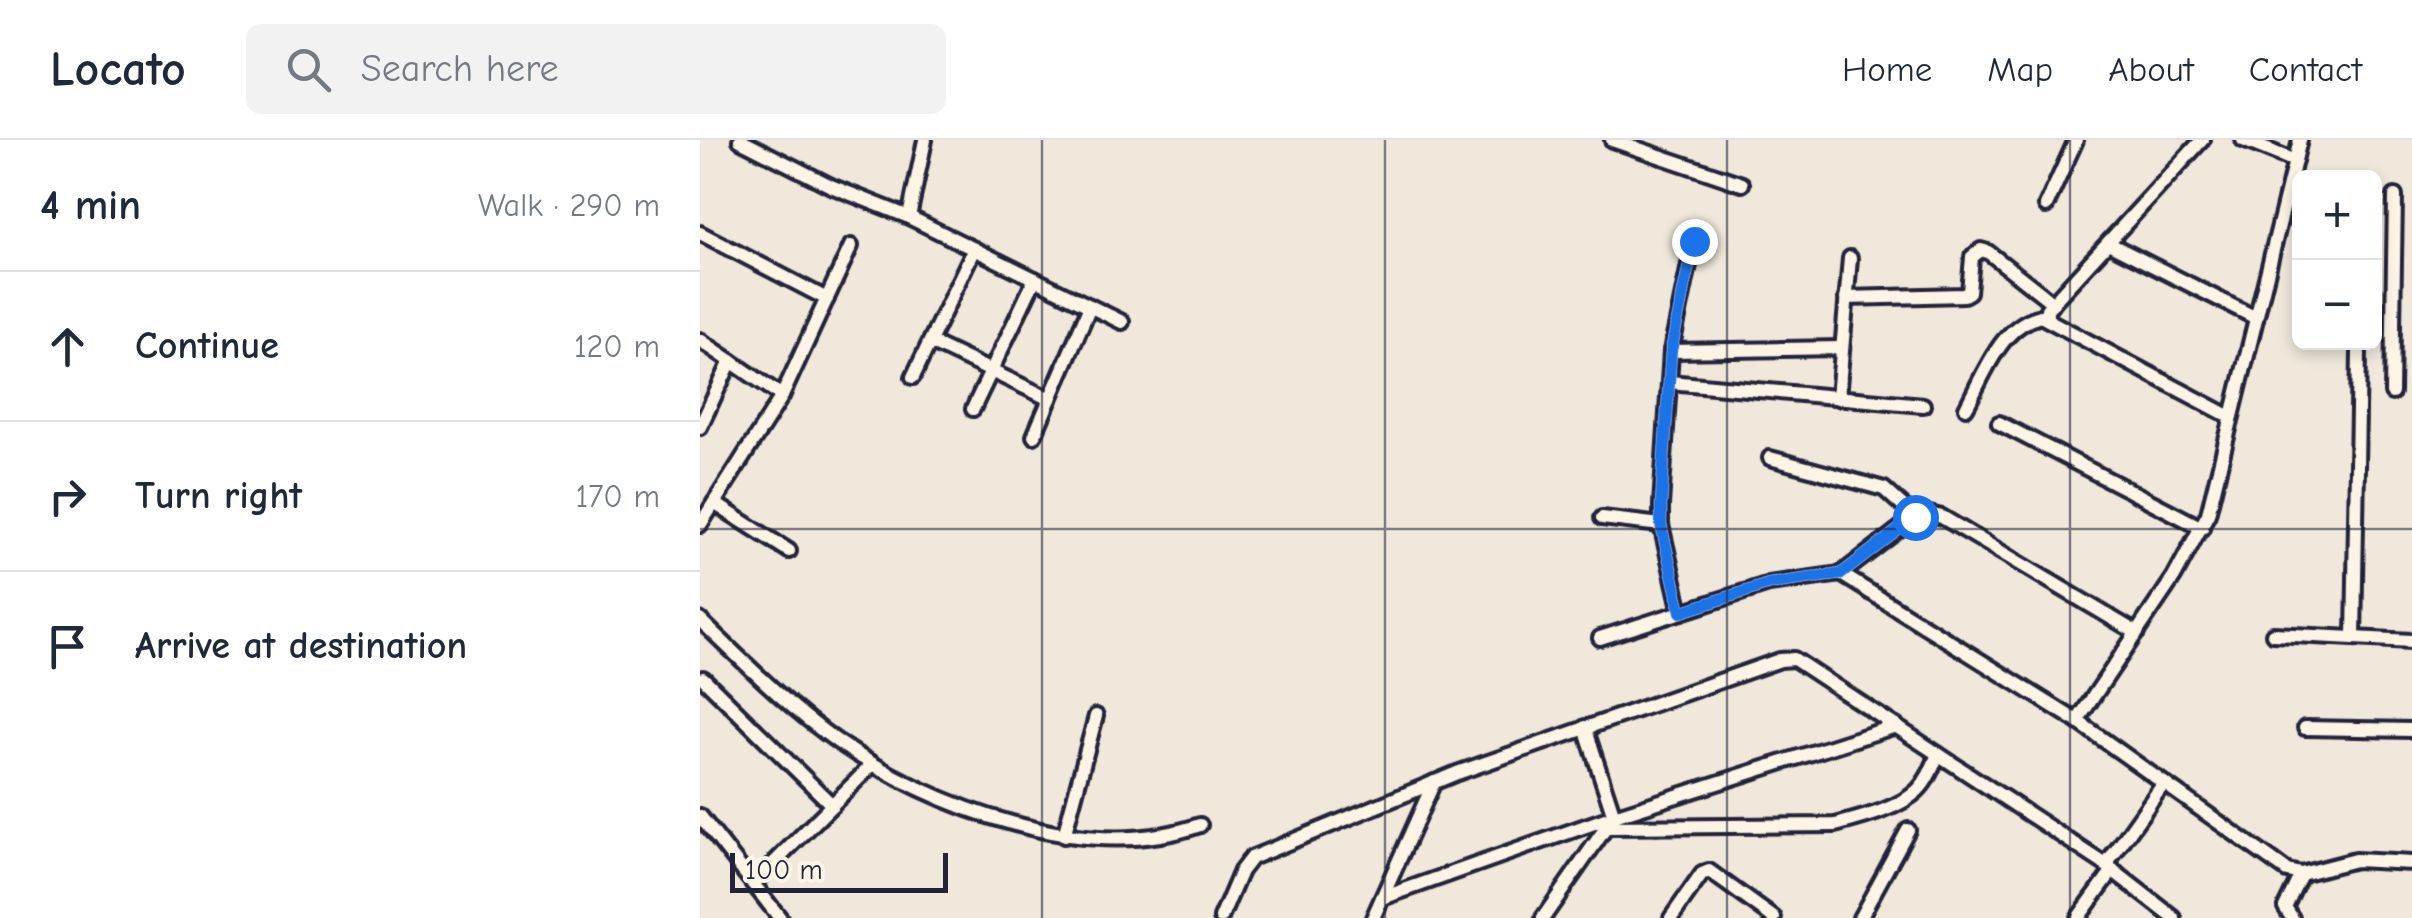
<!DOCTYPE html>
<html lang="en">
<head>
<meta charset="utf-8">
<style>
	:root { --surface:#fff; --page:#f2f2f3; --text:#1f2937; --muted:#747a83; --line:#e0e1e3 }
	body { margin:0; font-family:"Comic Neue",sans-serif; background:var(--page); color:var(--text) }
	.controls { position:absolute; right:30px; top:30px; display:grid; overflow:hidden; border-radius:15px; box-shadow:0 5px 15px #0003 }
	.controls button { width:90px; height:90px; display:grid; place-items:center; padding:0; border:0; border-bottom:2px solid var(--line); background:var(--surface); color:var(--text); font:50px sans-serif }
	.scale { position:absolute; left:30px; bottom:25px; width:218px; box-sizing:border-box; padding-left:10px; border:5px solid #22223b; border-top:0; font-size:28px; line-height:35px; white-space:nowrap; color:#22223b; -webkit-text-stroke:8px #fcf5e5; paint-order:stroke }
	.stop { position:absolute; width:30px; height:30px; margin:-22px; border:8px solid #1a73e8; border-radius:50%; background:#fff }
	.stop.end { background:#1a73e8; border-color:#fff; box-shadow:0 2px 10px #0008 }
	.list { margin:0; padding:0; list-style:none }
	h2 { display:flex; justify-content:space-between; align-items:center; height:130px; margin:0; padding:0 40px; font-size:42px }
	h2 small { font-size:32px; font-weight:400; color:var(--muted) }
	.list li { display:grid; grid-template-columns:65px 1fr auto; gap:30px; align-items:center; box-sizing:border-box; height:150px; padding:0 40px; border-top:2px solid var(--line) }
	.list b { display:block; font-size:38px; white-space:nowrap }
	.list em { font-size:32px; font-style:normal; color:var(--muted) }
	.icon { flex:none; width:55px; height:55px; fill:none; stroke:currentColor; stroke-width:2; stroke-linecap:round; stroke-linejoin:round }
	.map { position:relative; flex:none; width:1712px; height:778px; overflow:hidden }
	header { display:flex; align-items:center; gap:60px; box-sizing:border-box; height:140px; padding:0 50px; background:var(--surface); border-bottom:2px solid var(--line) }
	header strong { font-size:48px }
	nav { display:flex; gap:55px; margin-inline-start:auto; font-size:35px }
	.search { width:700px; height:90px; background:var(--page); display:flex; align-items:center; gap:25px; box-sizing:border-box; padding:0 35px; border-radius:15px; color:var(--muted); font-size:38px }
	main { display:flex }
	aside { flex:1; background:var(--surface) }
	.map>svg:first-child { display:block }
</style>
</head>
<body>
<header>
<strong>Locato</strong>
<div class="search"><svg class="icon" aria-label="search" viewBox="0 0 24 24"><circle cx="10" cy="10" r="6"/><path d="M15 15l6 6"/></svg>Search here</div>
<nav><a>Home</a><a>Map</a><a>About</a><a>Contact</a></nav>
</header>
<main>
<aside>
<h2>4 min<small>Walk · 290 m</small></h2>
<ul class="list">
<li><svg class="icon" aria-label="ahead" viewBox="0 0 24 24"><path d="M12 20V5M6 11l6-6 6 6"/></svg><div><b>Continue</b></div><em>120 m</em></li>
<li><svg class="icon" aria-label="right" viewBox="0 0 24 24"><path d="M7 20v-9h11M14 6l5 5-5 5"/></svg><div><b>Turn right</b></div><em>170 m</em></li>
<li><svg class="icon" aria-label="arrive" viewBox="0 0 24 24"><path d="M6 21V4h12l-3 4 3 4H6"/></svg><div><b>Arrive at destination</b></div></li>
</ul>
</aside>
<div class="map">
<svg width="1712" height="778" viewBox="0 0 1712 778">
	<rect width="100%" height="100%" fill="#efe8db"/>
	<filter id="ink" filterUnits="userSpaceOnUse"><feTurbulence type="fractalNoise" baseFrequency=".01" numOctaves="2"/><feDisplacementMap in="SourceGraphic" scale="20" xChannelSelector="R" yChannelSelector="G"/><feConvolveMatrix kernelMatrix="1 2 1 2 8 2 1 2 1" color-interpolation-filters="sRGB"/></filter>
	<g filter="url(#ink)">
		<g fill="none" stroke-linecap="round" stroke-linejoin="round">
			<g stroke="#22223b" stroke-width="20">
				<g id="minor">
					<polyline points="40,0 131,46 209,77 422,182"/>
					<polyline points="912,0 1042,44"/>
					<polyline points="1502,0 1347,169 1346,179 1531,277"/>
					<polyline points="1543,0 1595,21"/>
					<polyline points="1346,66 1376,0"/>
					<polyline points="209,77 225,0"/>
					<polyline points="0,93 127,159"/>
					<polyline points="1408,103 1556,178"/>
					<polyline points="1146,158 1264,155 1269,152 1272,117 1281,110 1288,112 1353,163"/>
					<polyline points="0,200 82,256"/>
					<polyline points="230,202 350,259"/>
					<polyline points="971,211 1142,208"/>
					<polyline points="213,237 274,109"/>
					<polyline points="969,242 1223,265"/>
					<polyline points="1692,253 1695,56"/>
					<polyline points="1138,258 1150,118"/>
					<path d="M1266,268C1285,233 1302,180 1347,175"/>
					<polyline points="273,269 335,139"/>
					<polyline points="1299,283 1502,388"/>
					<polyline points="0,287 31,221"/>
					<polyline points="334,296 390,166"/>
					<polyline points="1070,318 1184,349 1215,377"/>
					<polyline points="14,363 89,411"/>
					<polyline points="902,378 961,385"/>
					<polyline points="0,385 82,256 151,106"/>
					<polyline points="1141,434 1377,581 1587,731 1601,734 1655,720 1712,723"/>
					<polyline points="981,472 961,385 961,365 971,211 994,101"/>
					<path d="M0,480C44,522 88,567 138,602C234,668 386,725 500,685"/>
					<polyline points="1573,494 1712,501"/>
					<polyline points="1654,497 1659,213"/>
					<polyline points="900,498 1069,444 1141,434 1215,377 1229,374 1242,377 1437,493"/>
					<polyline points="3,538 132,665"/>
					<polyline points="1377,581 1474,437 1508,374 1600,0"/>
					<polyline points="1605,588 1712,590"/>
					<polyline points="0,676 80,778"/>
					<path d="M905,687L1135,685C1161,678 1199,669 1218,650C1228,640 1233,626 1238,614"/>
					<polyline points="364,696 396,576"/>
					<polyline points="1406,725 1464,643"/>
					<polyline points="53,744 173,624"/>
					<polyline points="682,758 914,676 1196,586"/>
					<polyline points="521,778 541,731 551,718 757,633 1080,520 1094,519 1406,725 1474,778"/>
					<polyline points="673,778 734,642"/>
					<polyline points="843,778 914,676 885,587"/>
					<polyline points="971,778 1002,734 1009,731 1074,778"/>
					<polyline points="1160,778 1208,690"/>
					<polyline points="1378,778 1413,730"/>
					<polyline points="1592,778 1585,767 1601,734"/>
				</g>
			</g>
			<use href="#minor" stroke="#fcf5e5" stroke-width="12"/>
		</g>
	</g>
	<g fill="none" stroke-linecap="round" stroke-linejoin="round" filter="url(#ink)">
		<polyline stroke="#1a73e8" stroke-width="12" points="994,101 971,211 961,365 961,385 981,472 1069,444 1141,434 1215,377"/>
	</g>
	<path fill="none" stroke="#22223b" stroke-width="2.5" stroke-opacity="0.55" d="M342,0V778M685,0V778M1027,0V778M1370,0V778M0,389H1712"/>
</svg>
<div class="controls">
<button>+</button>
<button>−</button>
</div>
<div class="scale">100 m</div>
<div class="stop" style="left:1215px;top:377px"></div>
<div class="stop end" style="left:994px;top:101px"></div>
</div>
</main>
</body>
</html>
